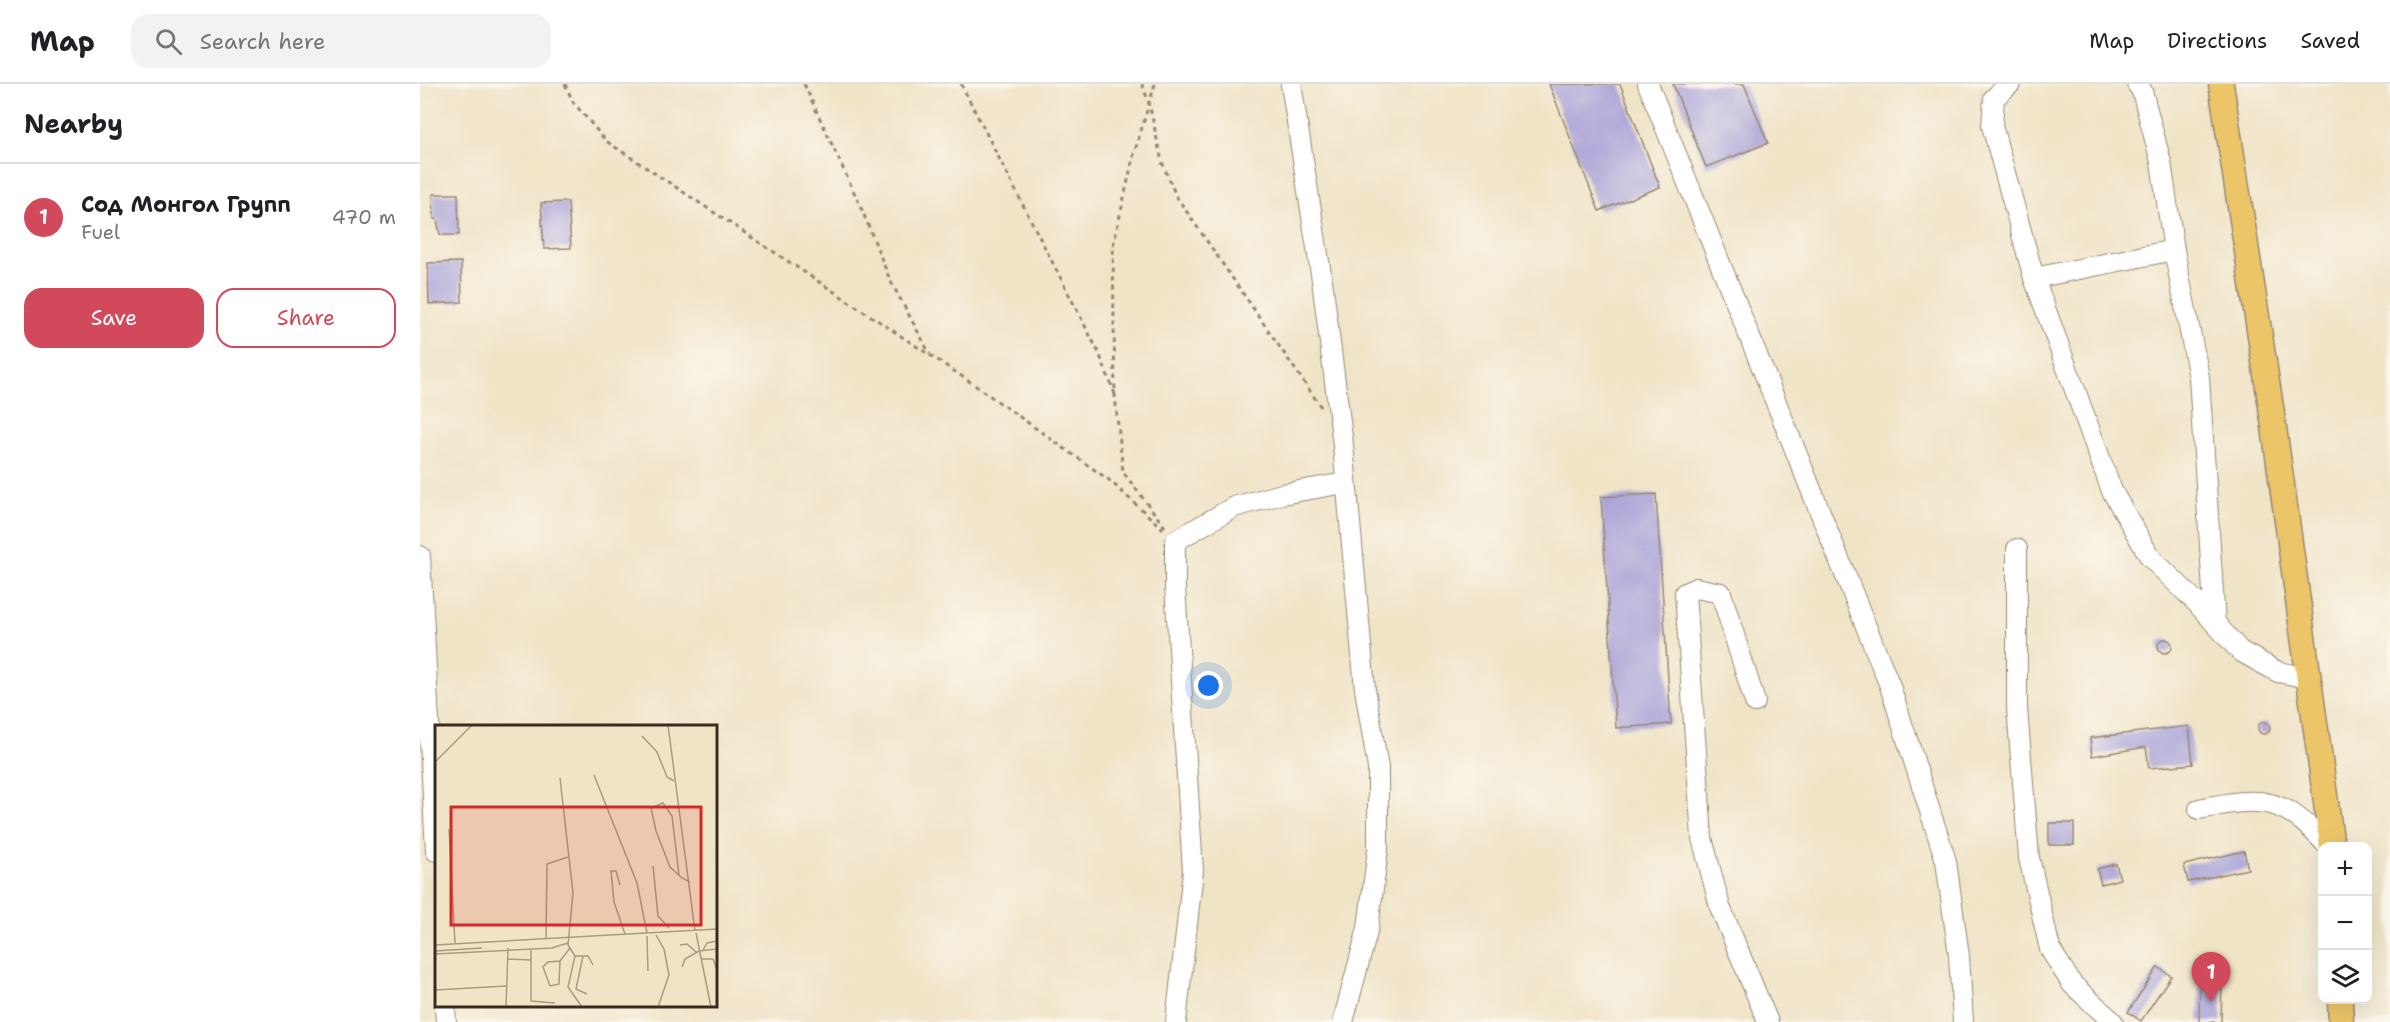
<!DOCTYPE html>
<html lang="en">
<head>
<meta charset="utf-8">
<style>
	:root { --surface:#fff; --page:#f2f2f2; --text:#202124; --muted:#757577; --line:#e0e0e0; --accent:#d1495b }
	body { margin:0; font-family:"Shantell Sans",sans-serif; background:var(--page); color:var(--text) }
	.controls { position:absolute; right:18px; bottom:18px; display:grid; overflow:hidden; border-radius:12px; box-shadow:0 6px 24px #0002 }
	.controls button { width:54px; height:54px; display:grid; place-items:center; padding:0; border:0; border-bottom:2px solid var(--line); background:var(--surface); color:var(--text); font:30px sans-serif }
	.you { position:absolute; left:789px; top:602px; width:21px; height:21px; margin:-15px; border:4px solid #fff; border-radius:50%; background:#1a73e8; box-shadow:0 0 0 9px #1a73e833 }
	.badge { display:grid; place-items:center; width:39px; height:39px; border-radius:50%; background:var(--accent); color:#fff; font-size:20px; font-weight:700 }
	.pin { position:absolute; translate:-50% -50px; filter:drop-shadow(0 2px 3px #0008) }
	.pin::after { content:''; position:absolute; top:32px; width:21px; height:18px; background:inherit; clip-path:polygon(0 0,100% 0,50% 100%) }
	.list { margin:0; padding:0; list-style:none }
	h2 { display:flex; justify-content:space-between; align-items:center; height:78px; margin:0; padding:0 24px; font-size:26px }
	h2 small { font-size:20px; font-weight:400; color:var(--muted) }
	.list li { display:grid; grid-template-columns:39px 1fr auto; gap:18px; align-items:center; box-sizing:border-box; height:108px; padding:0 24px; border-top:2px solid var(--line) }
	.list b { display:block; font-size:22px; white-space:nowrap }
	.list p { margin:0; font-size:20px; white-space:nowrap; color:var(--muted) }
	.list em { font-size:20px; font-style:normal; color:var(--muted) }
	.actions { display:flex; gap:12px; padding:18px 24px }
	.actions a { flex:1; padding:14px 0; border:2px solid var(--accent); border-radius:18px; text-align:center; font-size:21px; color:var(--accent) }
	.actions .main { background:var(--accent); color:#fff }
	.icon { flex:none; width:33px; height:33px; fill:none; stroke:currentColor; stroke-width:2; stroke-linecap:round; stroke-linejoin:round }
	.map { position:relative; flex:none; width:1970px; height:938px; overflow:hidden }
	header { display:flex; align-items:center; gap:36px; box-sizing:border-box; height:84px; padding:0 30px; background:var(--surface); border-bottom:2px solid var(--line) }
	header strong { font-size:28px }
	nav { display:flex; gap:33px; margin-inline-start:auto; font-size:21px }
	.search { width:420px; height:54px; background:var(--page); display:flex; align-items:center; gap:15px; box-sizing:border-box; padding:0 21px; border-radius:18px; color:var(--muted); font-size:22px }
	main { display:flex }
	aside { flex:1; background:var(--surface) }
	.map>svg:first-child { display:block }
</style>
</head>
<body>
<header>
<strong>Map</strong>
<div class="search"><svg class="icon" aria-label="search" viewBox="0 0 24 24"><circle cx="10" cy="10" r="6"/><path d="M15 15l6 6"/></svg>Search here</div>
<nav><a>Map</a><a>Directions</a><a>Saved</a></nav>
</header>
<main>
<aside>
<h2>Nearby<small></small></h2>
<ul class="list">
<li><span class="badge">1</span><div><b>Сод Монгол Групп</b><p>Fuel</p></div><em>470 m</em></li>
</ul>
<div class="actions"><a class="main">Save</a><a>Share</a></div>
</aside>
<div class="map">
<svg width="1970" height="938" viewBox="0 0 1970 938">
	<rect width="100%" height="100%" fill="#fbf7ec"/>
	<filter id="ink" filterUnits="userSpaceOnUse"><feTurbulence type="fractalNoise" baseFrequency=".0167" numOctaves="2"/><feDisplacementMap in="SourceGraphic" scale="12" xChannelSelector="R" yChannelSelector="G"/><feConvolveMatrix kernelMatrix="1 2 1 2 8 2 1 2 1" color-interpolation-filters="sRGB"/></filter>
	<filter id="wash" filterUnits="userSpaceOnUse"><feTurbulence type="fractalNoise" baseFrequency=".008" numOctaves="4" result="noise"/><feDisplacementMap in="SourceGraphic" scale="24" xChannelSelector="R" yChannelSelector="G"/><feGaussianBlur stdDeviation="1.35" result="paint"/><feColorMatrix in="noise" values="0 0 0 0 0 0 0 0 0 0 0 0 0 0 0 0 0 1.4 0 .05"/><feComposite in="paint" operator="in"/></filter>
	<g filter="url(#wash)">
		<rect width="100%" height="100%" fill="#f0e4c7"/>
		<g id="blocks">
			<g fill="#aba4d8">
				<polygon points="1129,0 1200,0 1240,103 1179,127"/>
				<polygon points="1253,0 1324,0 1348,59 1286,83"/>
				<polygon points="13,110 38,110 39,151 20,151 17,135 14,135"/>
				<polygon points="148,118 151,164 124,165 121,119"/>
				<polygon points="41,178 42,218 9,220 8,179"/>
				<polygon points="1236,410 1251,640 1196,644 1181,413"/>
				<circle cx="1745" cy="562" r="7"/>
				<circle cx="1844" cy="644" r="6"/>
				<polygon points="1769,642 1773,680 1729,684 1726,663 1672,672 1670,654"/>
				<rect x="1629" y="739" width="25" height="22"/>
				<polygon points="1824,767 1828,785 1768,798 1764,781"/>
				<polygon points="1696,780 1700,795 1681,800 1677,785"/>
				<polygon points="1795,875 1797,897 1802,897 1801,938 1779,938 1780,890 1777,877"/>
				<polygon points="1738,883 1751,892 1721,937 1708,928"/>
			</g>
		</g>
	</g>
	<g filter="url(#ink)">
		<use href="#blocks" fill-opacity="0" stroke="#968772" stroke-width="1.5"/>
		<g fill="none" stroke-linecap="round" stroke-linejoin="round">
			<g stroke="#968772" stroke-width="22">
				<g id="minor">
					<polyline points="871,0 902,196 923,361 945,605 958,684 958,765 948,844 923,938"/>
					<polyline points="1228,0 1470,602 1526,777 1539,872 1543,938"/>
					<polyline points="1590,0 1574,14 1572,42 1614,194 1692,407 1730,473 1776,518 1820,567 1858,588 1889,594"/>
					<polyline points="1717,0 1722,7 1741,78 1754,166 1779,293 1795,539"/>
					<polyline points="1614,194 1754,166"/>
					<polyline points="1597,465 1597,624 1609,774 1630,865 1652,900 1693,938"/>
					<polyline points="0,472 16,767"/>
					<polyline points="1335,618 1301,509 1276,504 1265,509 1282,754 1300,823 1348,938"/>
					<path d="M1779,725C1843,712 1862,712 1908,762"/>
					<polyline points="25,922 26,938"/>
					<polyline points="756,938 773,787 755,502 755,457 814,423 862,410 925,399"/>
				</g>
			</g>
			<g stroke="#968772" stroke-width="27">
				<g id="major">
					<polyline points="1801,0 1853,336 1912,762"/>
					<polyline points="1920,916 1921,938"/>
				</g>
			</g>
			<g stroke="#968772" stroke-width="3" stroke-dasharray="4.5 4.5" stroke-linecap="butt">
				<polyline points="145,0 153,18 186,57 546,295 689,396 743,445"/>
				<polyline points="384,0 440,121 470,196 510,270"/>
				<polyline points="541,0 679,269 695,310"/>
				<polyline points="722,0 729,19 742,78 756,112 901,323"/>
				<polyline points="735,0 714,70 693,162 695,312 703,388 745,443"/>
			</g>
			<use href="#minor" stroke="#fff" stroke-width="20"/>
			<use href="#major" stroke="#edc569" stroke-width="24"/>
		</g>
	</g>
	<g transform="translate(15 641)">
		<rect width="282" height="282" fill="#f0e4c7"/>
		<path fill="none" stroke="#a89a83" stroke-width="1.5" d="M233,0L260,206M207,11L222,27L232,52L239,56M0,37L37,0M159,50L202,158L212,208M125,53L138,168L133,220L140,231L133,262L147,282M14,104L20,218M218,141L223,191L234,203M244,150L237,91L228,78L216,83L221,106L235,142L247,153L255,157M185,160L181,146H176L179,177L190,209M261,208L276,282M221,210L229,224L234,250L223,282M212,211L213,246M111,214L112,139L133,132M0,220L282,204M245,220L252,219L261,227M96,224V276L120,278M268,225L272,218L282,216M0,226L47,223M0,229L117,223L133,218M140,231H153L158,240M148,231L141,264L152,269M72,234L96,235M266,234H278L282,245M125,236L113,237L108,242L115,261L124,259L125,236L135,223M247,242L250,234L264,226L282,224M0,265L71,261M71,282L73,223"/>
		<path fill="#d62828" fill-opacity="0.15" stroke="#d62828" stroke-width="3" d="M16,82H266V200H16Z"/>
		<rect width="282" height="282" fill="none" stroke="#3b2a1e" stroke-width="3"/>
	</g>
</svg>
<div class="controls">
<button>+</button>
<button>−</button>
<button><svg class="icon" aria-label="layers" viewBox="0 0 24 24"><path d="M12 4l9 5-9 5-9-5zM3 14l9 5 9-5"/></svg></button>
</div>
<div class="you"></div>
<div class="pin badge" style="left:1791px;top:918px">1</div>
</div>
</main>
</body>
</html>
